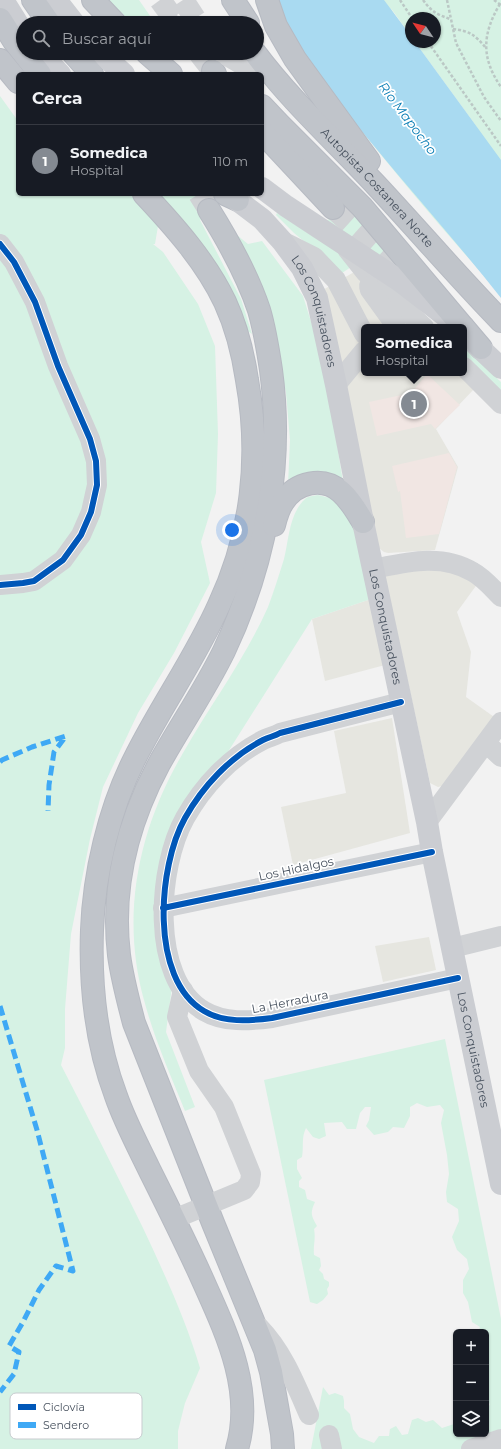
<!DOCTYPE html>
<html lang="es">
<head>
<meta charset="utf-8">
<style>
	:root { --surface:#171b24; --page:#20242c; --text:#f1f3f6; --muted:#9ea1a6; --line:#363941; --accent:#848a92 }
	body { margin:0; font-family:Montserrat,sans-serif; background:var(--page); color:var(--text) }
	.controls { position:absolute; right:12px; bottom:12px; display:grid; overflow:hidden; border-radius:6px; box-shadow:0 1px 3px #0004 }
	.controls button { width:36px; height:36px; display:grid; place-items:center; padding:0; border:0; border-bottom:1px solid var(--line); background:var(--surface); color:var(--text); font:20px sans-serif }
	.compass { position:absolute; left:405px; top:12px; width:36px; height:36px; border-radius:50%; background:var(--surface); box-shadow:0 1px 3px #0004; rotate:305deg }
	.you { position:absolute; left:232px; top:530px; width:14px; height:14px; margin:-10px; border:3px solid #fff; border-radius:50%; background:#1a73e8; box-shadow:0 0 0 6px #1a73e833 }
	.badge { display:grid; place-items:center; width:26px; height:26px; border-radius:50%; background:var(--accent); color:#fff; font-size:13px; font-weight:700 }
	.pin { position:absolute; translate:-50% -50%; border:2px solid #fff; box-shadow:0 1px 4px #0006 }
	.popup { position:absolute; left:361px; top:324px; width:106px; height:52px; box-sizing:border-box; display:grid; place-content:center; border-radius:6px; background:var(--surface); filter:drop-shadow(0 1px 3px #0005); font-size:13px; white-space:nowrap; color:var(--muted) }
	.popup b { font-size:15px; color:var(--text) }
	.popup::after { content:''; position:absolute; left:50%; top:100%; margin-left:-8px; border:8px solid transparent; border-top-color:var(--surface) }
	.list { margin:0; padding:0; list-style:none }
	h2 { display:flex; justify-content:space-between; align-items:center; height:52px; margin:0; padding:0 16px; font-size:17px }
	h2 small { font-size:13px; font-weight:400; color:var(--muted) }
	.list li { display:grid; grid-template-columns:26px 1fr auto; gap:12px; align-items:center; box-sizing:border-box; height:72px; padding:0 16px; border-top:1px solid var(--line) }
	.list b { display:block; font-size:15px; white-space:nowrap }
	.list p { margin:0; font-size:13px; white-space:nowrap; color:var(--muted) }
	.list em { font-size:13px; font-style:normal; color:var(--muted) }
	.icon { flex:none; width:22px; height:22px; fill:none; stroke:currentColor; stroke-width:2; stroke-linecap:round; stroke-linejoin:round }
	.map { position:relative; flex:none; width:501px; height:1449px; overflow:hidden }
	.search { position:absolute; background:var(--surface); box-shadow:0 1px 3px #0004; left:16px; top:16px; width:248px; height:44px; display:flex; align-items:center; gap:10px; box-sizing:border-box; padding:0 14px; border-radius:22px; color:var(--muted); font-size:15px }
	.panel { position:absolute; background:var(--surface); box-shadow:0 1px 3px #0004; left:16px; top:72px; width:248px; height:124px; border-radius:6px }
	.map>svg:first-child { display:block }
</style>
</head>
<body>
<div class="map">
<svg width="501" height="1449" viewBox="0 0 501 1449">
	<rect width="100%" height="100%" fill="#f2f2f2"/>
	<g fill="#e6e6e0">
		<polygon points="356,271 416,327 364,327 364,373 460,373 474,389 436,429 458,467 435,550 388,553 384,552 379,548 321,291"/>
		<polygon points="435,564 478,583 457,612 471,652 466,697 497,719 445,785 438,787 430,783 385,576"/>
		<polygon points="371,599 385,665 325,681 312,619"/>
		<polygon points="392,718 410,833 293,865 281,807 346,793 334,731"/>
		<polygon points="429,937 436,970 383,982 375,946"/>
	</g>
	<g fill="#f1e6e3">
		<polygon points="427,374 460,405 435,429 431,424 377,436 369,402 411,393"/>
		<polygon points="449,453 457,467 439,534 406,538 400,491 398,492 392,466"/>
	</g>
	<g fill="#d6f2e4" fill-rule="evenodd">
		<polygon points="108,0 139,0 155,23 132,23"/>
		<path d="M258,0H501V294C414,200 337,100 258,0ZM390,7L411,36V18H435V42H415L479,130L411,42Z"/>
		<path d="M0,96L18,121V194H131L158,226L155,244H153L163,252L198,304L215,346L218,434L216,493L201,542L210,583L174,653L138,713L103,787L90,839L71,934L65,1009V1048L61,1065C89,1119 116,1173 143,1228C164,1273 186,1320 200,1368L185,1403L178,1431V1449H0Z"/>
		<polygon points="154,194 199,194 219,205 200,220 241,299 252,334 246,330"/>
		<polygon points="345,202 396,262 392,266 326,222"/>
		<polygon points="277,213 351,261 351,267 342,273 294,233 276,215"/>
		<polygon points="232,231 248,244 262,241 303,296 324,363 344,488 288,485 290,440 286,393 269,309"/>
		<polygon points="464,348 501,382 501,392 464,355"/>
		<path d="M318,495L334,499L354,522L371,599L312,619L226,755L172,827V987L166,1032L195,1107L185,1111C170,1074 154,1038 144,1000C120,914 139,828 183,753C211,704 245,659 268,607C274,591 279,575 284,559C289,539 289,514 305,499C308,496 313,496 318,495Z"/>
		<path d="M445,1039L501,1319V1449H311L323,1387L329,1395L335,1393L343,1396L344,1401V1408L350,1414L353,1429L359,1437L374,1443L379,1436H389L390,1429L396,1426L402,1435L408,1434L412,1420L418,1418L426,1422L433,1420L442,1428L454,1424L456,1420V1434H486V1407L490,1405C485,1395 483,1379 489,1370L486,1366V1332H478L480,1327L472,1322L468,1302L463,1293V1280L469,1269L467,1259L457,1250L452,1237L459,1221L458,1209L447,1202L446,1192L449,1174L447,1155L441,1123L444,1110L440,1105L427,1107L417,1103L410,1107V1116L404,1128L393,1127L388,1132L374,1135L366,1126L369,1120L371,1107H365L360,1113L356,1129H347L342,1122L324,1123L326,1136L319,1139L313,1137L306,1128C301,1138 304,1147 302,1157L297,1160V1169L302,1178L299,1181V1187L305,1190L307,1199L315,1202C310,1213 311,1215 317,1226L314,1229C316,1239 313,1245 314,1255L320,1258L321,1266L319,1270L323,1274L324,1279L329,1282V1286L327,1289L328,1294L323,1300L317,1304L310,1302L264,1080Z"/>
	</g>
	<path fill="#a9daf1" d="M259,0H384L411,36V42H415L501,160V298C460,246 416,197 374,146C334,98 297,49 259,0Z"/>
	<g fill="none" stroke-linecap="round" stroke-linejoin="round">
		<g stroke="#d0d2d5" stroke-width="22" stroke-dasharray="22 11" stroke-linecap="butt">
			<polyline points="160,0 177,23"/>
			<polyline points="183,0 198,23"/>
			<polyline points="199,53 213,71"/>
			<polyline points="199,194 209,210"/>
			<polyline points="333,208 419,285"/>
		</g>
		<g stroke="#b6bac2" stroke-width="24">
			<g id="highway">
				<polyline points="33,0 49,23"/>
				<polyline points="93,0 115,23"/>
				<polyline points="233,0 248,23"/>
				<polyline points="267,0 276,26 295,59 369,161"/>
				<polyline points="0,19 14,41 40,74"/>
				<polyline points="73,53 92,74"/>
				<polyline points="147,53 171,74"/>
				<path id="s2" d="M255,53C291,101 335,141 376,185C418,230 458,277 501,321"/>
				<polyline points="0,60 18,82"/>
				<polyline points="213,71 215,74"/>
				<polyline points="262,106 279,124 362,207 463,327"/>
				<polyline points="262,132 333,208"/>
				<path d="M144,194C175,227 206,262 225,302C237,328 243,353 247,380C261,457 252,535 219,605C195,659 160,707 134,760C109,810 94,874 92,930C90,987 96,1043 116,1096C125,1122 138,1146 150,1171C167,1205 184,1239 200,1274C224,1328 255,1388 237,1449"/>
				<polyline points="225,194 238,200"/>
				<path d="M209,210C229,242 247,274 259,310C265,330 268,350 271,370C284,466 265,564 224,651C205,690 180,726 159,764C128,822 111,888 119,955C122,978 128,1000 134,1023L213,1223L265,1350L271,1372L282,1434L283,1449"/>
				<polyline points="464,328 481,348"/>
				<path d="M274,525C276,517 278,509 283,502C296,482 323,476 341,492C351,501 357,512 363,522"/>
			</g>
		</g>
		<g stroke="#bbc8c5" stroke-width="2.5" stroke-dasharray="3 2" stroke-linecap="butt">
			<polyline points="400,0 412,18"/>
			<path d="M423,0C432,12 436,14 450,19"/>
			<polyline points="447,0 456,43 484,97 501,121"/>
			<polyline points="494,0 501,5"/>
			<path d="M500,4C482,34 481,58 501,87"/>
			<path d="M453,29C470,31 475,35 486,48"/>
			<polyline points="428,42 501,146"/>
		</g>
		<g stroke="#d0d2d5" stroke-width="20">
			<polyline points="168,21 171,23"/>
			<polyline points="222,53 258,74"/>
			<polyline points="282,241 314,257 336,280 364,334"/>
			<polyline points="0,244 14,262 35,302 58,366 90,439 96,461 97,485 91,512 81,535 63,560 34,581 23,583 0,585"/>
			<polyline points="347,249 366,273 424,327"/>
			<polyline points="369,286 370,290 396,326"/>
			<polyline points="464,367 501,404"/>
			<polyline points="336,385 364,351"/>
			<path d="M373,569C407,562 442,553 473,572C484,578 492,588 501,597"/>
			<path d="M401,702L280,733C275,736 269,737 263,740C230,757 203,786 185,818C158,866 149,979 204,1011C224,1023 249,1021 272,1018L458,978"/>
			<polyline points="486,743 501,757"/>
			<polyline points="427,822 501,722"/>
			<polyline points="163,908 432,852"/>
			<polyline points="452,948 501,936"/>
			<polyline points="174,1219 244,1190 250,1182 251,1174 224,1107 199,1071 177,1017 183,990"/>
			<path d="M259,1327C283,1352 295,1383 309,1415"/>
			<polyline points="329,1435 332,1449"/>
			<polyline points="471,1449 501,1439"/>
		</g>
		<g stroke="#cbcdd2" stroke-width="22">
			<polyline points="3,0 23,32"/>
			<polyline points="56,0 74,23"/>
			<polyline points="40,53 60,74"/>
			<polyline points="101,53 124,74"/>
			<polyline points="262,188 286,206 400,281 448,318"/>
			<path id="s1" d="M229,194L262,219L282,241L302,268L317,298L336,385L363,522L427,822L432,852L501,1184"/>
			<polyline points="466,335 501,368"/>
		</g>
		<use href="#highway" stroke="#c0c4ca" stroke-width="22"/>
		<g stroke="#3fa9f5" stroke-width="5" stroke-dasharray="10 5" stroke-linecap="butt">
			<polyline points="0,762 2,760 32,747 66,736 54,752 49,785 48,811"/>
			<polyline points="0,1006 37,1130 73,1271 56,1266 39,1290 23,1322 9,1346 19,1352 14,1374 0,1392"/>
		</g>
		<g stroke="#fff" stroke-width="8">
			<g id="cycleway">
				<polyline points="0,244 14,262 35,302 58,366 90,439 96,461 97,485 91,512 81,535 63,560 34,581 23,583 0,585"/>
				<path d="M401,702L280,733C275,736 269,737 263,740C230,757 203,786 185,818C158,866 149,979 204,1011C224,1023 249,1021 272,1018L458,978"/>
				<polyline points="163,908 432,852"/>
			</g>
		</g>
		<use href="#cycleway" stroke="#0057b8" stroke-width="6"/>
	</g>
	<g text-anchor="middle" stroke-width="3.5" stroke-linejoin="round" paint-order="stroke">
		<g font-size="12" fill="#48525f" stroke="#fff">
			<text dy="4" stroke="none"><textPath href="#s2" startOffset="182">Autopista Costanera Norte</textPath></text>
			<text dy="4" stroke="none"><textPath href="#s1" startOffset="150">Los Conquistadores</textPath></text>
			<text dy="4" stroke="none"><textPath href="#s1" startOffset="474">Los Conquistadores</textPath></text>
			<text transform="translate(296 869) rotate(-12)" y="4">Los Hidalgos</text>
			<text transform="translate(290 1002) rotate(-11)" y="4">La Herradura</text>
			<text dy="4" stroke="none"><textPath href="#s1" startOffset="906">Los Conquistadores</textPath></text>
		</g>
		<g font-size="13" font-style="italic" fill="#067cb4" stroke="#fff">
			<text transform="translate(408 118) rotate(53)" y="5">Río Mapocho</text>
		</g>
	</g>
	<rect x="10" y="1393" width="132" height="46" rx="6" fill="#fff" stroke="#c8cbcf" stroke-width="1"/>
	<rect x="18" y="1404" width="18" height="6" fill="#0057b8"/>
	<rect x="18" y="1422" width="18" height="6" fill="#3fa9f5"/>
	<g font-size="11" fill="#48525f">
		<text x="43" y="1411">Ciclovía</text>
		<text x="43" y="1429">Sendero</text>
	</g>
</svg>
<div class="controls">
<button>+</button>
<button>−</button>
<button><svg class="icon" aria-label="layers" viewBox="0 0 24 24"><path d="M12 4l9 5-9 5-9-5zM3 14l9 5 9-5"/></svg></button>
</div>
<svg class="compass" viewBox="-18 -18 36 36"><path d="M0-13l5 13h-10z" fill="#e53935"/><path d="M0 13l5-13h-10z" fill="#9ea1a6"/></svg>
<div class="you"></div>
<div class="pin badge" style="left:414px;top:404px">1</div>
<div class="popup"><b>Somedica</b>Hospital</div>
<div class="search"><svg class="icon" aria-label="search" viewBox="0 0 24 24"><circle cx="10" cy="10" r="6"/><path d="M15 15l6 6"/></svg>Buscar aquí</div>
<section class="panel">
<h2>Cerca<small></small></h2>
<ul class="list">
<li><span class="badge">1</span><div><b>Somedica</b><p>Hospital</p></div><em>110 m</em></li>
</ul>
</section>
</div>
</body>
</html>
